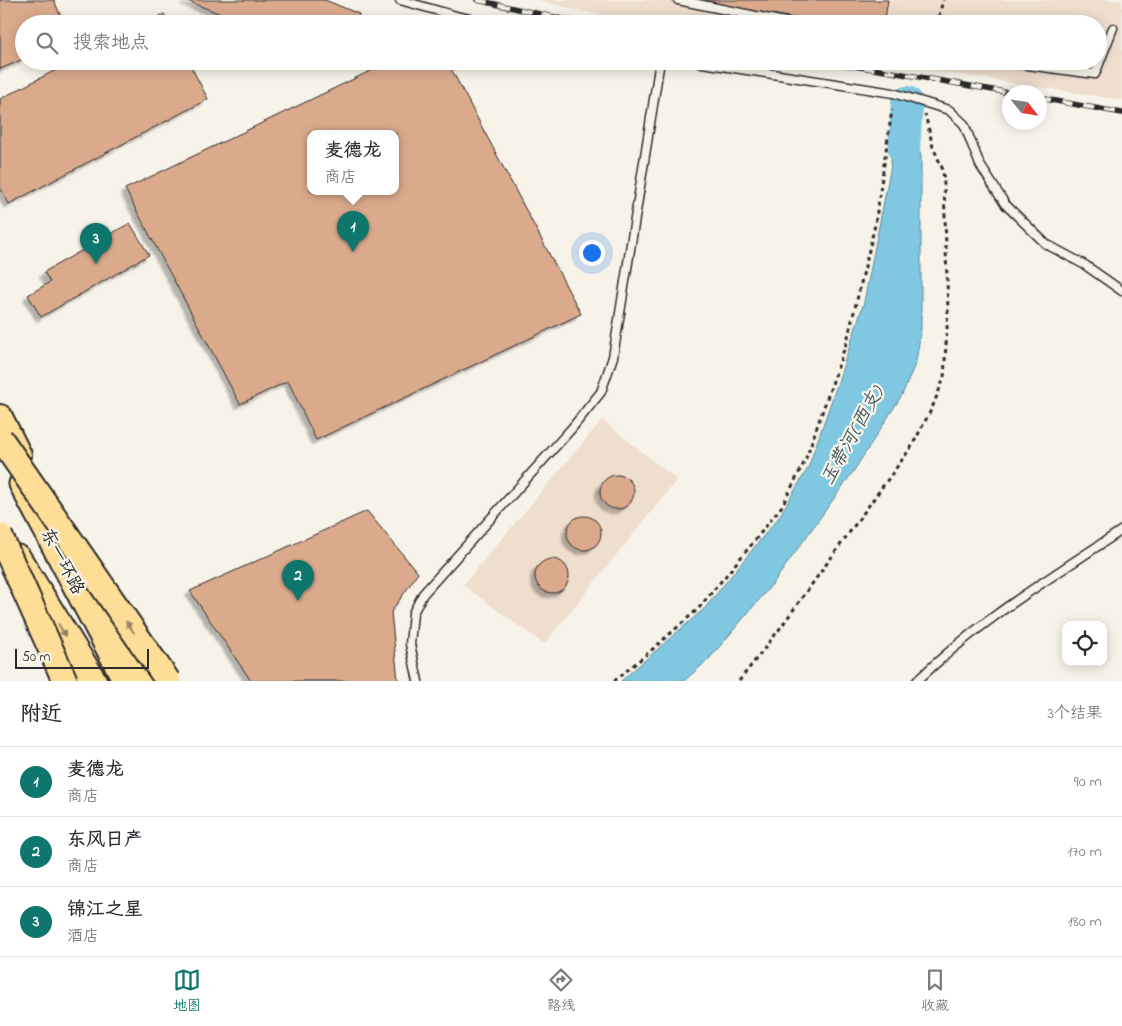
<!DOCTYPE html>
<html lang="zh">
<head>
<meta charset="utf-8">
<style>
	:root { --surface:#fff; --page:#f2f2f3; --text:#2b2b33; --muted:#7c7c81; --line:#e1e1e2; --accent:#0f766e }
	body { margin:0; font-family:"Indie Flower","LXGW WenKai TC",sans-serif; background:var(--page); color:var(--text) }
	.controls { position:absolute; right:15px; bottom:15px; display:grid; overflow:hidden; border-radius:10px; box-shadow:0 2px 12px #0003 }
	.controls button { width:45px; height:45px; display:grid; place-items:center; padding:0; border:0; border-bottom:1px solid var(--line); background:var(--surface); color:var(--text); font:25px sans-serif }
	.compass { position:absolute; left:1002px; top:85px; width:45px; height:45px; border-radius:50%; background:var(--surface); box-shadow:0 2px 12px #0003; rotate:120deg }
	.scale { position:absolute; left:15px; bottom:12px; width:134px; box-sizing:border-box; padding-left:5px; border:2px solid #2b2b2b; border-top:0; font-size:14px; line-height:18px; white-space:nowrap; color:#2b2b2b; -webkit-text-stroke:4px #f7f3e8; paint-order:stroke }
	.you { position:absolute; left:591px; top:252px; width:18px; height:18px; margin:-12px; border:4px solid #fff; border-radius:50%; background:#1a73e8; box-shadow:0 0 0 8px #1a73e833 }
	.badge { display:grid; place-items:center; width:32px; height:32px; border-radius:50%; background:var(--accent); color:#fff; font-size:16px; font-weight:700 }
	.pin { position:absolute; translate:-50% -41px; filter:drop-shadow(0 1px 2px #0008) }
	.pin::after { content:''; position:absolute; top:26px; width:18px; height:15px; background:inherit; clip-path:polygon(0 0,100% 0,50% 100%) }
	.popup { position:absolute; left:307px; top:130px; width:92px; height:65px; box-sizing:border-box; display:grid; place-content:center; border-radius:10px; background:var(--surface); filter:drop-shadow(0 1px 4px #0005); font-size:16px; white-space:nowrap; color:var(--muted) }
	.popup b { font-size:19px; color:var(--text) }
	.popup::after { content:''; position:absolute; left:50%; top:100%; margin-left:-10px; border:10px solid transparent; border-top-color:var(--surface) }
	.list { margin:0; padding:0; list-style:none }
	h2 { display:flex; justify-content:space-between; align-items:center; height:65px; margin:0; padding:0 20px; font-size:21px }
	h2 small { font-size:16px; font-weight:400; color:var(--muted) }
	.list li { display:grid; grid-template-columns:32px 1fr auto; gap:15px; align-items:center; box-sizing:border-box; height:70px; padding:0 20px; border-top:1px solid var(--line) }
	.list b { display:block; font-size:19px; white-space:nowrap }
	.list p { margin:0; font-size:16px; white-space:nowrap; color:var(--muted) }
	.list em { font-size:16px; font-style:normal; color:var(--muted) }
	.icon { flex:none; width:28px; height:28px; fill:none; stroke:currentColor; stroke-width:2; stroke-linecap:round; stroke-linejoin:round }
	.map { position:relative; flex:none; width:1122px; height:681px; overflow:hidden }
	.search { position:absolute; background:var(--surface); box-shadow:0 2px 12px #0003; left:15px; right:15px; top:15px; height:55px; display:flex; align-items:center; gap:12px; box-sizing:border-box; padding:0 18px; border-radius:28px; color:var(--muted); font-size:19px }
	.sheet { height:275px; background:var(--surface) }
	nav { display:flex; justify-content:space-around; align-items:center; box-sizing:border-box; height:70px; border-top:1px solid var(--line); background:var(--surface); font-size:14px; color:var(--muted) }
	nav a { display:grid; justify-items:center; gap:2px }
	nav .on { color:var(--accent) }
	.map>svg:first-child { display:block }
</style>
</head>
<body>
<div class="map">
<svg width="1122" height="681" viewBox="0 0 1122 681">
	<defs>
		<filter id="shadow"><feDropShadow dx="-4.5" dy="4.5" stdDeviation="1" flood-color="#0004"/></filter>
	</defs>
	<rect width="100%" height="100%" fill="#f7f3e8"/>
	<filter id="ink" filterUnits="userSpaceOnUse"><feTurbulence type="fractalNoise" baseFrequency=".02" numOctaves="2"/><feDisplacementMap in="SourceGraphic" scale="10" xChannelSelector="R" yChannelSelector="G"/><feConvolveMatrix kernelMatrix="1 2 1 2 8 2 1 2 1" color-interpolation-filters="sRGB"/></filter>
	<g filter="url(#ink)">
		<g fill="#efddcd">
			<polygon points="537,0 1122,0 1122,100 871,61 1098,61 1098,24 652,24 581,11"/>
			<polygon points="602,420 677,480 544,644 463,585"/>
		</g>
		<polygon fill="#80c8e1" stroke="#5e8998" points="907,106 911,112 921,157 921,330 916,362 902,395 855,469 774,582 709,659 684,681 621,681 705,608 779,517 808,468 836,388 864,302 890,171 895,119 900,110"/>
		<g fill="none" stroke-linecap="round" stroke-linejoin="round">
			<polyline stroke="#80c8e1" stroke-width="32" points="904,150 907,102"/>
		</g>
		<g fill="#dbaa8d" stroke="#2b2b2b" fill-rule="evenodd" filter="url(#shadow)">
			<polygon points="0,0 54,0 64,24 24,24 24,59 0,69"/>
			<polygon points="185,0 325,0 359,14 357,24 246,24"/>
			<polygon points="696,0 888,0 884,24 825,24"/>
			<polygon points="164,14 169,24 144,24"/>
			<polygon points="73,61 188,61 208,99 9,204 0,187 0,99"/>
			<path d="M391,61H447L581,314L316,440L288,381L240,404L125,189ZM310,133H396V191H310Z"/>
			<polygon points="130,223 149,255 41,317 28,295 50,282 44,272"/>
			<circle cx="617" cy="492" r="17"/>
			<polygon points="367,511 418,573 391,612 398,681 251,681 190,591"/>
			<circle cx="584" cy="533" r="17"/>
			<circle cx="552" cy="576" r="17"/>
		</g>
		<g fill="none" stroke-linecap="round" stroke-linejoin="round">
			<g stroke="#2b2b2b" stroke-width="11">
				<g id="service">
					<polyline points="400,0 460,17 493,24"/>
					<polyline points="678,0 795,24"/>
					<polyline points="690,61 893,93 949,110 964,124 980,165 1005,204 1046,244 1085,265 1122,291"/>
					<polyline points="998,61 1095,74 1113,28"/>
					<polyline points="418,681 410,644 413,613 423,594 572,428 601,392 613,357 660,61"/>
					<path d="M917,681C978,621 1052,577 1122,530"/>
				</g>
			</g>
			<g stroke="#2b2b2b" stroke-width="28">
				<g id="primary">
					<polyline points="0,417 19,455"/>
					<polyline points="108,622 142,681"/>
				</g>
			</g>
			<g stroke="#2b2b2b" stroke-width="29">
				<g id="trunk">
					<polyline points="22,484 126,681"/>
					<polyline points="18,558 94,681"/>
				</g>
			</g>
			<g stroke="#2b2b2b" stroke-width="3" stroke-dasharray="4 4" stroke-linecap="butt">
				<polyline points="937,24 943,0"/>
				<polyline points="614,681 647,654 698,609 752,544 782,506 805,461 847,341 875,225 892,110"/>
				<polyline points="739,681 778,631 912,446 932,408 944,378 948,312 944,185 943,170 933,147 925,114"/>
			</g>
			<use href="#service" stroke="#f7f3e8" stroke-width="8"/>
			<use href="#primary" stroke="#fedd96" stroke-width="24"/>
			<use href="#trunk" stroke="#fedd96" stroke-width="25"/>
			<g stroke="#2b2b2b" stroke-width="5.5">
				<g id="rail">
					<polyline points="477,0 585,24"/>
					<polyline points="820,61 880,70 1010,93"/>
					<polyline points="1040,98 1122,113"/>
				</g>
			</g>
			<use href="#rail" stroke="#f7f3e8" stroke-width="4" stroke-dasharray="11" stroke-linecap="butt"/>
			<g stroke="#2b2b2b" stroke-width="28" stroke-linecap="butt">
				<g id="primary-bridge">
					<polyline points="0,438 168,681"/>
					<polyline points="0,536 65,681"/>
				</g>
			</g>
			<use href="#primary-bridge" stroke="#fedd96" stroke-width="24"/>
		</g>
		<defs><path id="oneway-solid" d="M-6-.8H1V-3.2L6.5 0L1 3.2V.8H-6Z" transform="scale(1.25)"/></defs>
		<g fill="#948460">
			<use href="#oneway-solid" transform="translate(130 627) rotate(-125)"/>
			<use href="#oneway-solid" transform="translate(62 630) rotate(59)"/>
		</g>
	</g>
	<g text-anchor="middle" stroke-width="4.5" stroke-linejoin="round" paint-order="stroke">
		<g font-size="18" fill="#2b2b2b" stroke="#f7f3e8">
			<text transform="translate(63 561) rotate(62)" y="6">东一环路</text>
		</g>
		<g font-size="19" font-style="italic" fill="#445a62" stroke="#f7f3e8">
			<text transform="translate(851 435) rotate(-61)" y="7">玉带河(西支)</text>
		</g>
	</g>
</svg>
<div class="controls">
<button><svg class="icon" aria-label="locate" viewBox="0 0 24 24"><circle cx="12" cy="12" r="6"/><path d="M12 2v4M12 18v4M2 12h4M18 12h4"/></svg></button>
</div>
<svg class="compass" viewBox="-18 -18 36 36"><path d="M0-13l5 13h-10z" fill="#e53935"/><path d="M0 13l5-13h-10z" fill="#7c7c81"/></svg>
<div class="scale">50 m</div>
<div class="you"></div>
<div class="pin badge" style="left:353px;top:252px">1</div>
<div class="popup"><b>麦德龙</b>商店</div>
<div class="pin badge" style="left:298px;top:601px">2</div>
<div class="pin badge" style="left:96px;top:264px">3</div>
<div class="search"><svg class="icon" aria-label="search" viewBox="0 0 24 24"><circle cx="10" cy="10" r="6"/><path d="M15 15l6 6"/></svg>搜索地点</div>
</div>
<section class="sheet">
<h2>附近<small>3个结果</small></h2>
<ul class="list">
<li><span class="badge">1</span><div><b>麦德龙</b><p>商店</p></div><em>90 m</em></li>
<li><span class="badge">2</span><div><b>东风日产</b><p>商店</p></div><em>170 m</em></li>
<li><span class="badge">3</span><div><b>锦江之星</b><p>酒店</p></div><em>180 m</em></li>
</ul>
</section>
<nav>
<a class="on"><svg class="icon" aria-label="map" viewBox="0 0 24 24"><path d="M3 6l6-2 6 2 6-2v14l-6 2-6-2-6 2zM9 4v14M15 6v14"/></svg>地图</a>
<a><svg class="icon" aria-label="directions" viewBox="0 0 24 24"><path d="M12 3l9 9-9 9-9-9zM9 14v-3h6M13 9l2 2-2 2"/></svg>路线</a>
<a><svg class="icon" aria-label="saved" viewBox="0 0 24 24"><path d="M7 4h10v16l-5-4-5 4z"/></svg>收藏</a>
</nav>
</body>
</html>
